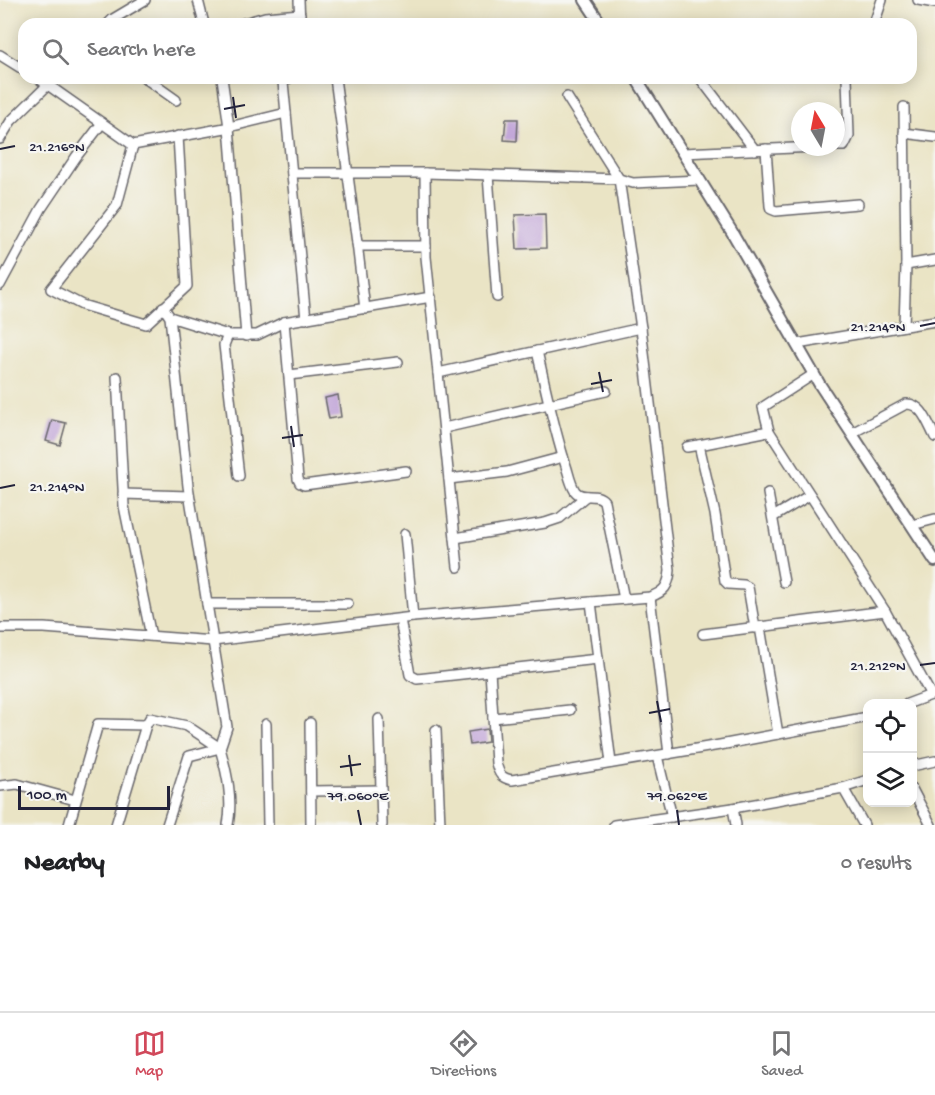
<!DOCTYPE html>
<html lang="en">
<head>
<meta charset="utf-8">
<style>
	:root { --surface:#fff; --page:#f6f6f6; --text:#202124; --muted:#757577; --line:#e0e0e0; --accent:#d1495b }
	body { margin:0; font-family:"Gochi Hand",sans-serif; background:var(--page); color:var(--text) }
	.controls { position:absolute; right:18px; bottom:18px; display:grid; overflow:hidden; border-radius:12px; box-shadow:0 3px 15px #0003 }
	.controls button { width:54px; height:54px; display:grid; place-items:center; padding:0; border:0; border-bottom:2px solid var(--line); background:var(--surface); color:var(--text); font:30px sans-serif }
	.compass { position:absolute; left:791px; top:102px; width:54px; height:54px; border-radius:50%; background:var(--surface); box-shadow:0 3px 15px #0003; rotate:350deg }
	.scale { position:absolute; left:18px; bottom:15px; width:152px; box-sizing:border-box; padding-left:6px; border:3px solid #22223b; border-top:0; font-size:16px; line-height:21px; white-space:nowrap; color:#22223b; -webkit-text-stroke:4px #f6f6f2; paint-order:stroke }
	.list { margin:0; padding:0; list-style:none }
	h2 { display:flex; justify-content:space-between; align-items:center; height:78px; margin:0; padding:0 24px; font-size:26px }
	h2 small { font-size:20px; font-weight:400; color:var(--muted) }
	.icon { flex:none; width:33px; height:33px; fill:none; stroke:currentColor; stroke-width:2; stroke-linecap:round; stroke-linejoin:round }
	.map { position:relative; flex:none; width:935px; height:825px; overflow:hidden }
	.search { position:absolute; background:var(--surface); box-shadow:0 3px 15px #0003; left:18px; right:18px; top:18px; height:66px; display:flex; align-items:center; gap:15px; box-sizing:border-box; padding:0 21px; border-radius:18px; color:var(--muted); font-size:22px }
	.sheet { height:186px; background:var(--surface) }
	nav { display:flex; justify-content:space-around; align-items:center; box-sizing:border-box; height:84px; border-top:2px solid var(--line); background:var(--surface); font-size:16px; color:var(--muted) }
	nav a { display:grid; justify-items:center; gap:3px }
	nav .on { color:var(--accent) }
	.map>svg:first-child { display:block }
</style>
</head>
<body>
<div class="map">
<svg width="935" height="825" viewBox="0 0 935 825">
	<rect width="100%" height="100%" fill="#f6f6f2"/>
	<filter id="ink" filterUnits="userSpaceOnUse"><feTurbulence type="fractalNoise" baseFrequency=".0167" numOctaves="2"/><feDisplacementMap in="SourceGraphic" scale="12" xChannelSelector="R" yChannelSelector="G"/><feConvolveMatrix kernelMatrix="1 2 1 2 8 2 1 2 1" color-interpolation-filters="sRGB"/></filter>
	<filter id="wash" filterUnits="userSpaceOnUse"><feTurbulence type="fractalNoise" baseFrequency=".008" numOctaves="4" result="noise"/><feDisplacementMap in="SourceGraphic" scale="24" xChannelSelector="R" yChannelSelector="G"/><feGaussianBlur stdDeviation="1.35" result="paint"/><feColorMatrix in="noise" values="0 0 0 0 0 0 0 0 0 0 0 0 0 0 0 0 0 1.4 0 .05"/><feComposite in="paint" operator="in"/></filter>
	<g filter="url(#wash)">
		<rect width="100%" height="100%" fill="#eae4c5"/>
		<g id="blocks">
			<g fill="#b795d3">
				<polygon points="506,119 518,119 517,141 504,140"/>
				<polygon points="545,214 546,248 517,249 515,215"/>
				<polygon points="338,395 341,417 329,419 325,398"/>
				<polygon points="52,420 66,423 60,445 46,441"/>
				<polygon points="487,729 488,742 470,745 468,732"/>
			</g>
		</g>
	</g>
	<g filter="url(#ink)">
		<use href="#blocks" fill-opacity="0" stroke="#68666b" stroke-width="1.5"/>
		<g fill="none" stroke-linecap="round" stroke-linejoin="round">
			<g stroke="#68666b" stroke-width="12">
				<g id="minor">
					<polyline points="198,0 204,24"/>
					<polyline points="299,0 300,24"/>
					<polyline points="918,0 935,3"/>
					<polyline points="108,24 113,19 145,0"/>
					<polyline points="241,24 265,17 300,14"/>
					<polyline points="874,24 882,0"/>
					<polyline points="0,55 24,70"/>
					<polyline points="145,78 176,100"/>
					<polyline points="222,78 229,127 246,336"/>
					<polyline points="335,78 357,243 361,246 426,246"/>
					<polyline points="700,78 755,150"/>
					<polyline points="286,113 306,319"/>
					<polyline points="102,123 133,145 225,128 286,113 283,82 289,78"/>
					<polyline points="904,133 935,137"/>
					<polyline points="0,139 11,121 55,78"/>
					<polyline points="133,145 117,205 51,289 82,305 146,324 187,286 178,136"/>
					<polyline points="836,146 844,146 849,136 847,78"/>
					<polyline points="766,149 770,206 771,209 776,211 858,204"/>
					<polyline points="683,153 816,147"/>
					<polyline points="292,173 425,173 619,179 633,183 700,180"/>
					<polyline points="425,173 426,257 458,567"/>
					<polyline points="488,175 497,297"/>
					<polyline points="357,243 365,309"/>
					<polyline points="906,265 935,260"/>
					<polyline points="0,285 41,209 76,157 102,123 38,78"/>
					<path d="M163,307L170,317L188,486L213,641L413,617L650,597C664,592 669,586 670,570L641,328L619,179L567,97"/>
					<polyline points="170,317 228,335"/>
					<polyline points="284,322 298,479 300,483 304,485 406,471"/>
					<polyline points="904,326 906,265 904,107"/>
					<polyline points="797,344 935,321"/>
					<path d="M537,351C546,390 554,430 567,469C569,476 571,485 575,491C583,501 596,491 604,501L624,599"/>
					<polyline points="438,373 641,328"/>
					<polyline points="814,374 763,407 769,431 885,611 931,695 935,694"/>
					<polyline points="289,375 398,362"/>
					<polyline points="117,377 124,506 151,636"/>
					<polyline points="444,428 606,391"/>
					<path d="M852,433L906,404C922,403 928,424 935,437"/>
					<polyline points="687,447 699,445"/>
					<polyline points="239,476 224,345 228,335 257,335 284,322 431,297"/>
					<polyline points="449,479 507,472 563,457"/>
					<polyline points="768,493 784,582"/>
					<polyline points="123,494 189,496"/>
					<polyline points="773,517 810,495"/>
					<polyline points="912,525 935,519"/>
					<polyline points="405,534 413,617"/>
					<polyline points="455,538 545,523 560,518 586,496"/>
					<polyline points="650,597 669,754"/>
					<polyline points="591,602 611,763"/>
					<polyline points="207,604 348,604"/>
					<polyline points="400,619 410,675 417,679 598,659"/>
					<polyline points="760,627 778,734"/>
					<polyline points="0,628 44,628 213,641 227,727 220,748 189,756 167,825"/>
					<polyline points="755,628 748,587 744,585 728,584 725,581 715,514 699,445 769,431"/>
					<polyline points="703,634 885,611"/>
					<path d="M490,671L496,763C499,774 501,778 512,780L720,745L868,717"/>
					<polyline points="907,704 931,695"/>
					<polyline points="493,718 570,710"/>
					<polyline points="379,719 382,825"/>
					<polyline points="310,723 311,825"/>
					<polyline points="266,724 268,825"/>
					<polyline points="436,730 440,825"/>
					<polyline points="657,756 672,817"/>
					<polyline points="912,766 935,761"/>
					<polyline points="0,786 17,784 75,800"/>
					<polyline points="843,788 864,825"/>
					<polyline points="912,789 931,825"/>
					<polyline points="311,791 381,790"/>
					<polyline points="733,808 736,825"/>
					<polyline points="69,825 98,724 146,725"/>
					<path d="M116,825L146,725L150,718L187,726L220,748C227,773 233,799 228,825"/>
					<polyline points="614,825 733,808 843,788 868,780"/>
				</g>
			</g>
			<g stroke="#68666b" stroke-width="14">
				<g id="tertiary">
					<polyline points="585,0 601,24"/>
					<polyline points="636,78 732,232 820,385 935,561"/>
				</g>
			</g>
			<use href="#minor" stroke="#fff" stroke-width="9"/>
			<use href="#tertiary" stroke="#fff" stroke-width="10"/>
		</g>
	</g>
	<path fill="none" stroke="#22223b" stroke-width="2" d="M233,97L236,118M224,109L245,105M0,149L15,146M920,326L935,323M599,372L603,392M591,384L612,380M291,426L294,447M282,438L303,435M0,488L15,485M920,665L935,663M657,701L661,722M649,713L670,709M349,755L352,776M340,767L361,764M358,810L361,825M677,810L679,825"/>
	<g font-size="15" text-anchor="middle" fill="#22223b" stroke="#f6f6f2" stroke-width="4.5" stroke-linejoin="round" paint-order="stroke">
		<text x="57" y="151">21.216°N</text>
		<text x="878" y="331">21.214°N</text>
		<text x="57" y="491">21.214°N</text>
		<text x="878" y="670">21.212°N</text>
		<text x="358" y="800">79.060°E</text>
		<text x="677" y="800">79.062°E</text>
	</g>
</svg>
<div class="controls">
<button><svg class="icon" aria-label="locate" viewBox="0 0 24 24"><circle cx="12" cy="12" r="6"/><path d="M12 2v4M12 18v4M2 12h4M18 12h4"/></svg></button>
<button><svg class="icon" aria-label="layers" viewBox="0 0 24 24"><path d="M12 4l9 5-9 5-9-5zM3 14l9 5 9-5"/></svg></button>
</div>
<svg class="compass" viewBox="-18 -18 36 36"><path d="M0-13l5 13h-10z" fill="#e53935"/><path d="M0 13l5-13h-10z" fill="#757577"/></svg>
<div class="scale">100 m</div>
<div class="search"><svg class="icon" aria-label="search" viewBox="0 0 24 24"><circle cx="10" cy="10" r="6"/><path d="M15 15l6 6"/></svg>Search here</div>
</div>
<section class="sheet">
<h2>Nearby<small>0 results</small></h2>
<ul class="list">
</ul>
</section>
<nav>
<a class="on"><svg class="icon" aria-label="map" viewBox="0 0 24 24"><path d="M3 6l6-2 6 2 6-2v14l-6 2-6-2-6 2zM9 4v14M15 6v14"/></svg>Map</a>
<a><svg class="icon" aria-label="directions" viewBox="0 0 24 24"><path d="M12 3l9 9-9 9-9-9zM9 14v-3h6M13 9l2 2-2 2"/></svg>Directions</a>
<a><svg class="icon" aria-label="saved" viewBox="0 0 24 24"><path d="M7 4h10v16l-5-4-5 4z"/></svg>Saved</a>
</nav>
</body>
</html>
